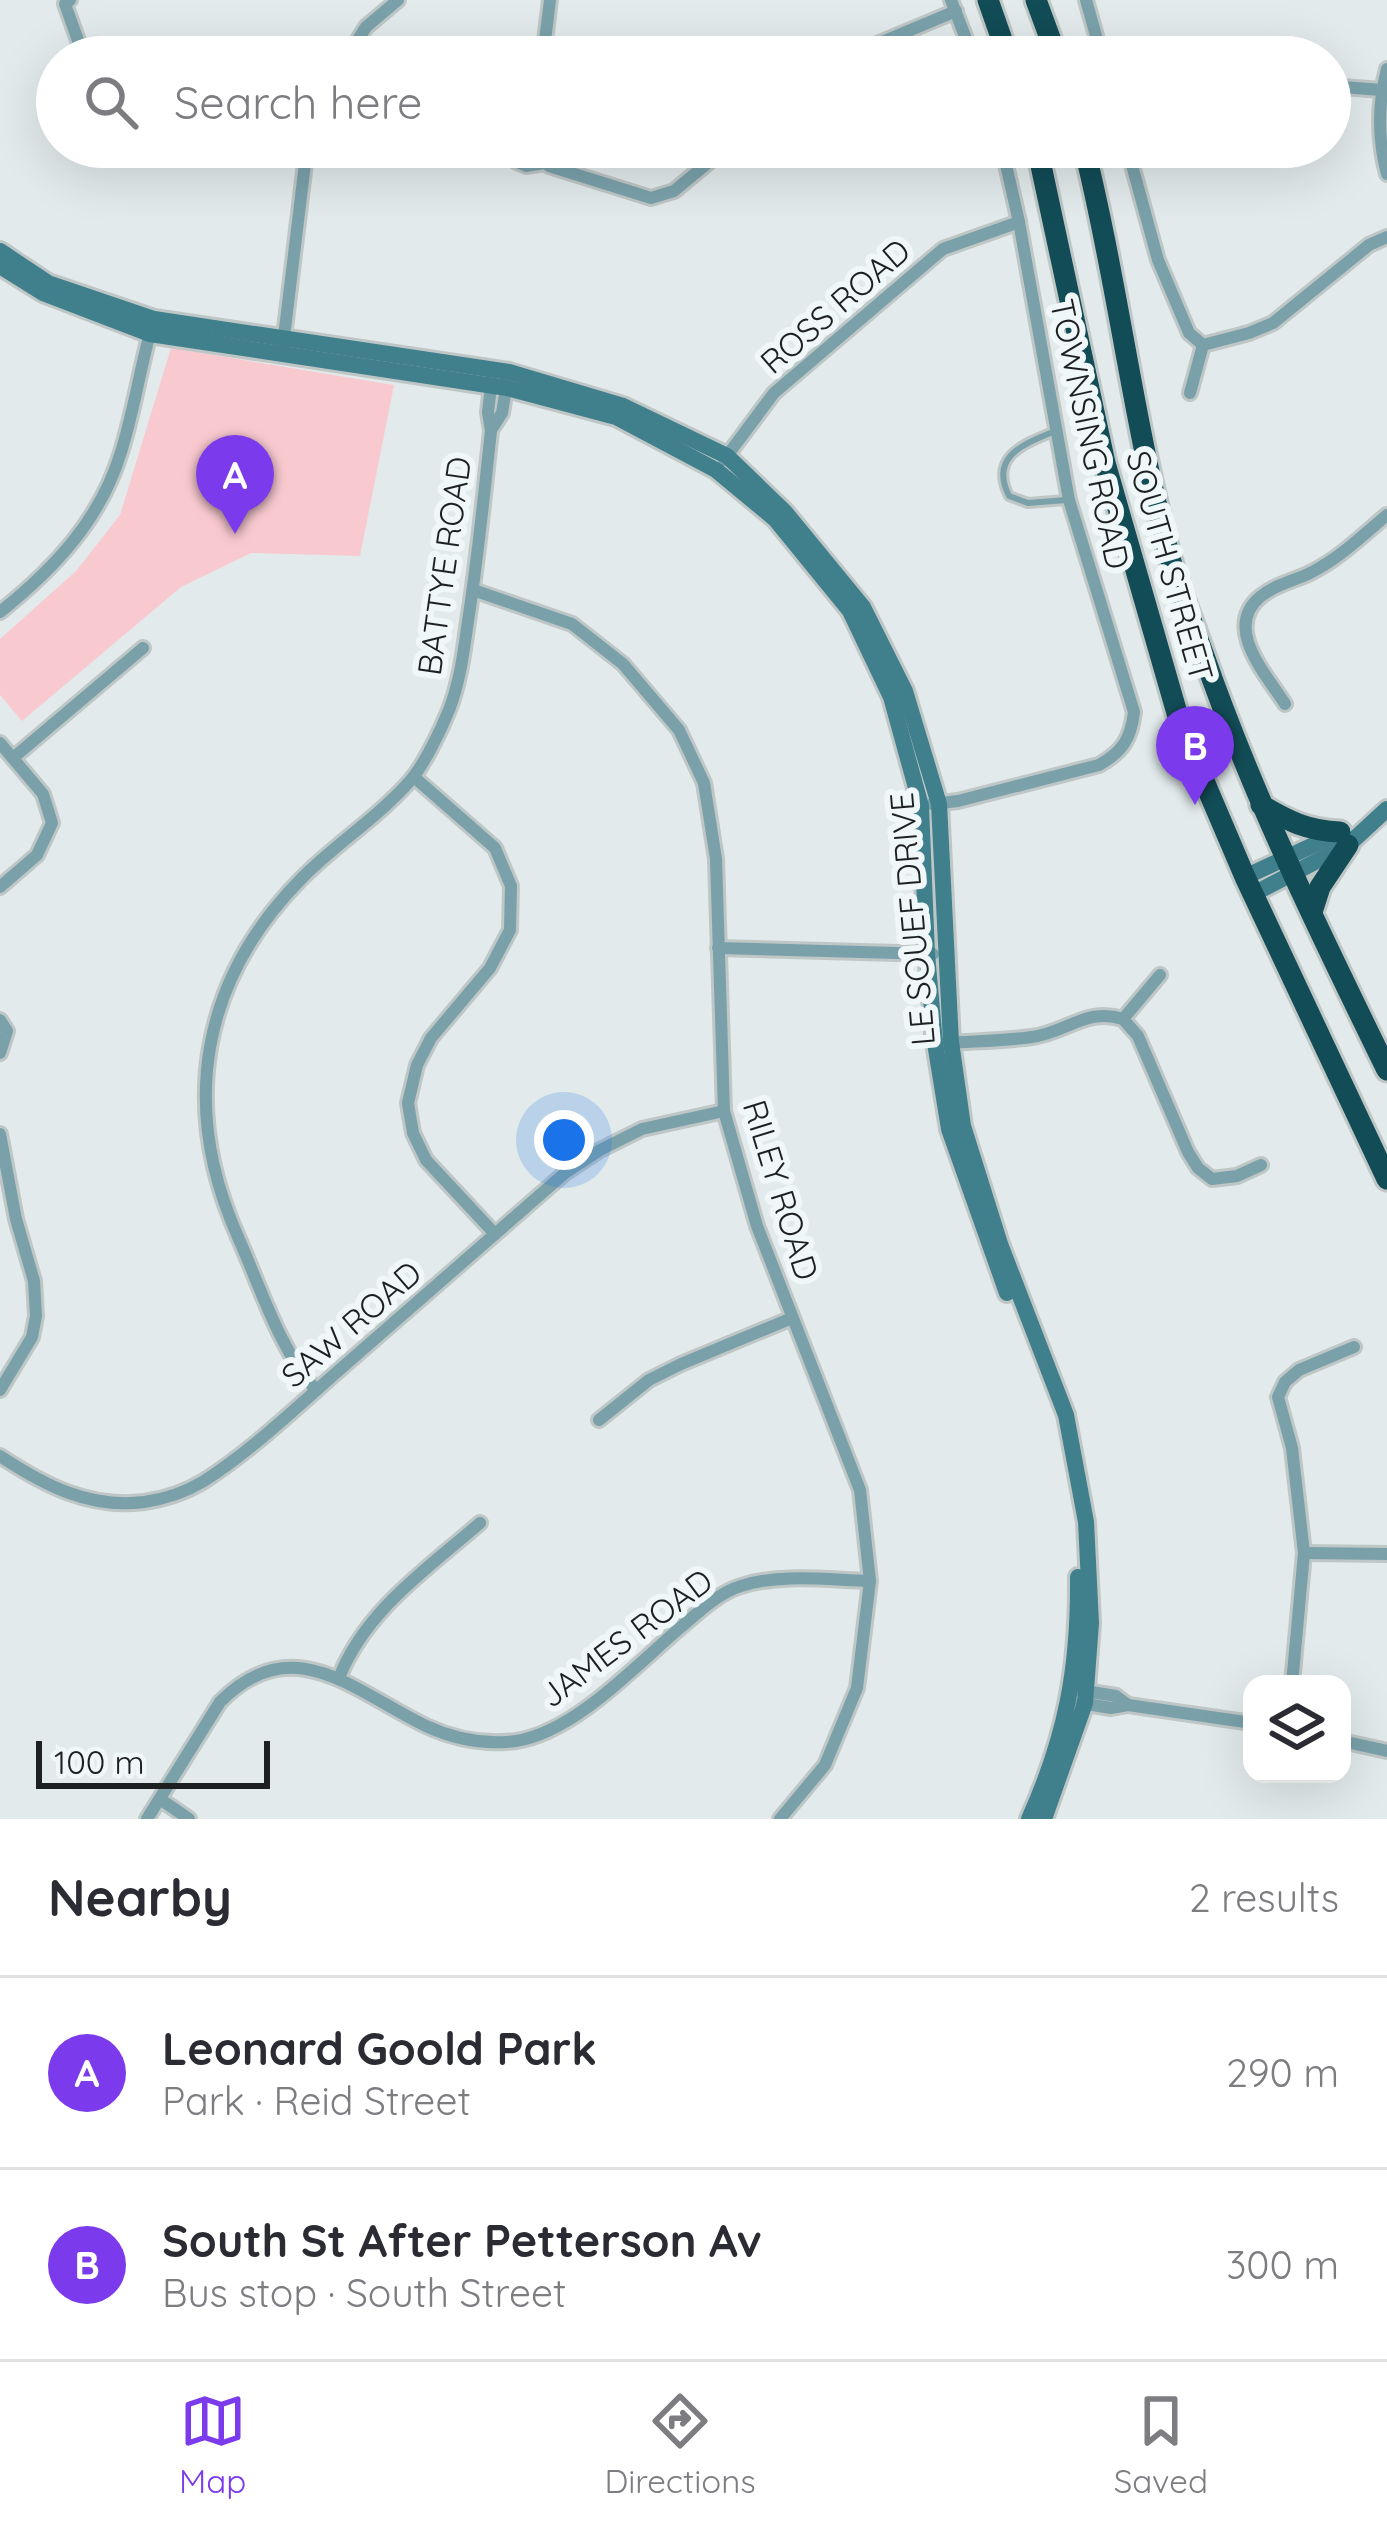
<!DOCTYPE html>
<html lang="en">
<head>
<meta charset="utf-8">
<style>
	:root { --surface:#fff; --page:#f2f2f3; --text:#2b2b33; --muted:#7c7c81; --line:#e1e1e2; --accent:#7c3aed }
	body { margin:0; font-family:Quicksand,sans-serif; background:var(--page); color:var(--text) }
	.controls { position:absolute; right:36px; bottom:36px; display:grid; overflow:hidden; border-radius:24px; box-shadow:0 12px 48px #0002 }
	.controls button { width:108px; height:108px; display:grid; place-items:center; padding:0; border:0; border-bottom:3px solid var(--line); background:var(--surface); color:var(--text); font:60px sans-serif }
	.scale { position:absolute; left:36px; bottom:30px; width:234px; box-sizing:border-box; padding-left:12px; border:6px solid #1d2020; border-top:0; font-size:33px; line-height:42px; white-space:nowrap; color:#1d2020; -webkit-text-stroke:9px #eff7f9; paint-order:stroke }
	.you { position:absolute; left:564px; top:1140px; width:42px; height:42px; margin:-30px; border:9px solid #fff; border-radius:50%; background:#1a73e8; box-shadow:0 0 0 18px #1a73e833 }
	.badge { display:grid; place-items:center; width:78px; height:78px; border-radius:50%; background:var(--accent); color:#fff; font-size:39px; font-weight:700 }
	.pin { position:absolute; translate:-50% -99px; filter:drop-shadow(0 3px 6px #0008) }
	.pin::after { content:''; position:absolute; top:63px; width:42px; height:36px; background:inherit; clip-path:polygon(0 0,100% 0,50% 100%) }
	.list { margin:0; padding:0; list-style:none }
	h2 { display:flex; justify-content:space-between; align-items:center; height:156px; margin:0; padding:0 48px; font-size:51px }
	h2 small { font-size:39px; font-weight:400; color:var(--muted) }
	.list li { display:grid; grid-template-columns:78px 1fr auto; gap:36px; align-items:center; box-sizing:border-box; height:192px; padding:0 48px; border-top:3px solid var(--line) }
	.list b { display:block; font-size:45px; white-space:nowrap }
	.list p { margin:0; font-size:39px; white-space:nowrap; color:var(--muted) }
	.list em { font-size:39px; font-style:normal; color:var(--muted) }
	.icon { flex:none; width:66px; height:66px; fill:none; stroke:currentColor; stroke-width:2; stroke-linecap:round; stroke-linejoin:round }
	.map { position:relative; flex:none; width:1387px; height:1819px; overflow:hidden }
	.search { position:absolute; background:var(--surface); box-shadow:0 12px 48px #0002; left:36px; right:36px; top:36px; height:132px; display:flex; align-items:center; gap:30px; box-sizing:border-box; padding:0 42px; border-radius:66px; color:var(--muted); font-size:45px }
	.sheet { height:540px; background:var(--surface) }
	nav { display:flex; justify-content:space-around; align-items:center; box-sizing:border-box; height:168px; border-top:3px solid var(--line); background:var(--surface); font-size:33px; color:var(--muted) }
	nav a { display:grid; justify-items:center; gap:6px }
	nav .on { color:var(--accent) }
	.map>svg:first-child { display:block }
</style>
</head>
<body>
<div class="map">
<svg width="1387" height="1819" viewBox="0 0 1387 1819">
	<rect width="100%" height="100%" fill="#e2eaeb"/>
	<polygon fill="#f9c9d0" points="171,348 394,385 360,556 251,553 181,587 22,721 0,695 0,639 76,571 120,515"/>
	<g fill="none" stroke-linecap="round" stroke-linejoin="round">
		<g stroke="#bfc6c6" stroke-width="12">
			<g id="lane">
				<polyline points="515,147 512,155 514,164 526,169 545,166"/>
				<path d="M1055,431C1024,444 989,456 1009,496L1028,503L1066,500"/>
			</g>
		</g>
		<g stroke="#bfc6c6" stroke-width="18">
			<g id="street">
				<polyline points="70,0 65,4 80,46 91,57"/>
				<polyline points="951,0 973,57"/>
				<polyline points="1086,0 1102,57"/>
				<polyline points="347,57 366,27 398,0"/>
				<polyline points="543,57 550,0"/>
				<polyline points="846,57 956,11"/>
				<path d="M1387,69C1378,103 1378,140 1387,174"/>
				<polyline points="1330,86 1381,90"/>
				<polyline points="537,147 549,166 651,198 674,191 727,147"/>
				<polyline points="1127,147 1158,260 1189,333 1203,345 1249,333 1273,323 1369,245 1387,237"/>
				<polyline points="283,345 307,147"/>
				<polyline points="1190,393 1203,345"/>
				<polyline points="491,430 502,413 507,382"/>
				<polyline points="724,460 774,393 943,249 1019,222"/>
				<polyline points="473,590 572,624 623,664 679,730 704,783 716,859 724,1111 757,1226 860,1490 870,1581 857,1688 825,1765 780,1819"/>
				<path d="M0,612C54,569 101,519 121,452C134,411 140,368 152,326"/>
				<path d="M1285,704C1266,674 1223,628 1260,597C1275,584 1295,581 1312,572C1340,558 1363,535 1387,515"/>
				<polyline points="0,743 43,794 52,823 37,855 0,887"/>
				<polyline points="13,758 143,648"/>
				<polyline points="414,777 495,848 511,886 510,930 490,968 431,1038 417,1065 408,1103 413,1133 426,1160 495,1234"/>
				<path d="M932,804L958,801L1099,765C1122,752 1131,739 1134,712L1069,500L1019,222L1002,147"/>
				<polyline points="718,948 933,954"/>
				<polyline points="1123,1019 1138,1036 1188,1152 1198,1168 1212,1179 1237,1176 1261,1165"/>
				<polyline points="0,1020 7,1031 0,1053"/>
				<path d="M946,1043C974,1041 1004,1041 1032,1037C1066,1033 1087,1007 1123,1019L1160,975"/>
				<polyline points="0,1134 16,1219 34,1281 36,1316 32,1337 0,1390"/>
				<path d="M316,1390C280,1351 260,1286 238,1237C180,1107 200,981 302,878C336,844 377,818 410,781C424,765 441,730 449,710C460,682 464,650 468,621C478,558 484,494 491,431L488,412L492,378"/>
				<polyline points="599,1420 649,1380 681,1364 792,1318"/>
				<path d="M0,1456C44,1485 89,1509 144,1502C165,1499 186,1492 204,1481C254,1449 300,1404 345,1365C418,1301 492,1237 565,1173L600,1150L642,1129L724,1111"/>
				<polyline points="1304,1553 1387,1554"/>
				<path d="M339,1678C365,1611 427,1569 480,1523"/>
				<polyline points="1292,1684 1304,1553 1292,1448 1278,1397 1285,1382 1299,1370 1354,1347"/>
				<polyline points="1079,1690 1116,1696 1128,1705"/>
				<polyline points="1081,1703 1111,1708 1128,1705 1252,1723"/>
				<polyline points="1342,1741 1387,1751"/>
				<polyline points="160,1799 189,1819"/>
				<path d="M147,1819L220,1702C293,1628 355,1692 426,1726C454,1739 485,1745 516,1741C575,1732 636,1665 681,1627C699,1612 718,1593 741,1586C781,1573 829,1580 870,1581"/>
			</g>
		</g>
		<g stroke="#bfc6c6" stroke-width="22">
			<g id="secondary">
				<polyline points="0,251 48,283 154,319 509,372 623,406 727,456 785,512 863,607 905,691 939,804 951,1042 963,1126 1000,1244 1066,1415 1086,1522 1091,1623 1085,1703 1044,1819"/>
				<polyline points="0,266 43,293 150,334 507,388 616,417 716,470 775,519 850,611 891,697 921,806 927,954 935,1043 949,1129 1007,1293"/>
				<polyline points="1245,877 1339,833"/>
				<polyline points="1253,894 1348,845 1387,809"/>
				<path d="M1029,1819C1066,1737 1079,1668 1078,1577"/>
			</g>
		</g>
		<g stroke="#bfc6c6" stroke-width="27">
			<g id="highway">
				<polyline points="988,0 1008,57"/>
				<polyline points="1036,0 1057,57"/>
				<polyline points="1037,147 1105,463 1181,727 1245,877 1387,1179"/>
				<path d="M1084,147C1118,283 1133,423 1170,558C1179,590 1192,621 1203,653C1253,797 1320,933 1387,1070"/>
				<path d="M1261,805C1288,821 1308,831 1340,832"/>
				<polyline points="1312,912 1320,887 1348,845"/>
			</g>
		</g>
		<use href="#lane" stroke="#7aa1aa" stroke-width="6"/>
		<use href="#street" stroke="#7aa1aa" stroke-width="12"/>
		<use href="#secondary" stroke="#407f8c" stroke-width="16"/>
		<use href="#highway" stroke="#124c56" stroke-width="21"/>
	</g>
	<g text-anchor="middle" stroke-width="12" stroke-linejoin="round" paint-order="stroke">
		<g font-size="33" fill="#1d2020" stroke="#eff7f9">
			<text transform="translate(835 306) rotate(-41)" y="12">ROSS ROAD</text>
			<text transform="translate(1090 434) rotate(78)" y="12">TOWNSING ROAD</text>
			<text transform="translate(444 566) rotate(-82)" y="12">BATTYE ROAD</text>
			<text transform="translate(1170 566) rotate(74)" y="12">SOUTH STREET</text>
			<text transform="translate(912 919) rotate(-95)" y="12">LE SOUEF DRIVE</text>
			<text transform="translate(781 1190) rotate(73)" y="12">RILEY ROAD</text>
			<text transform="translate(351 1324) rotate(-41)" y="12">SAW ROAD</text>
			<text transform="translate(626 1638) rotate(-37)" y="12">JAMES ROAD</text>
		</g>
	</g>
</svg>
<div class="controls">
<button><svg class="icon" aria-label="layers" viewBox="0 0 24 24"><path d="M12 4l9 5-9 5-9-5zM3 14l9 5 9-5"/></svg></button>
</div>
<div class="scale">100 m</div>
<div class="you"></div>
<div class="pin badge" style="left:235px;top:534px">A</div>
<div class="pin badge" style="left:1195px;top:805px">B</div>
<div class="search"><svg class="icon" aria-label="search" viewBox="0 0 24 24"><circle cx="10" cy="10" r="6"/><path d="M15 15l6 6"/></svg>Search here</div>
</div>
<section class="sheet">
<h2>Nearby<small>2 results</small></h2>
<ul class="list">
<li><span class="badge">A</span><div><b>Leonard Goold Park</b><p>Park · Reid Street</p></div><em>290 m</em></li>
<li><span class="badge">B</span><div><b>South St After Petterson Av</b><p>Bus stop · South Street</p></div><em>300 m</em></li>
</ul>
</section>
<nav>
<a class="on"><svg class="icon" aria-label="map" viewBox="0 0 24 24"><path d="M3 6l6-2 6 2 6-2v14l-6 2-6-2-6 2zM9 4v14M15 6v14"/></svg>Map</a>
<a><svg class="icon" aria-label="directions" viewBox="0 0 24 24"><path d="M12 3l9 9-9 9-9-9zM9 14v-3h6M13 9l2 2-2 2"/></svg>Directions</a>
<a><svg class="icon" aria-label="saved" viewBox="0 0 24 24"><path d="M7 4h10v16l-5-4-5 4z"/></svg>Saved</a>
</nav>
</body>
</html>
